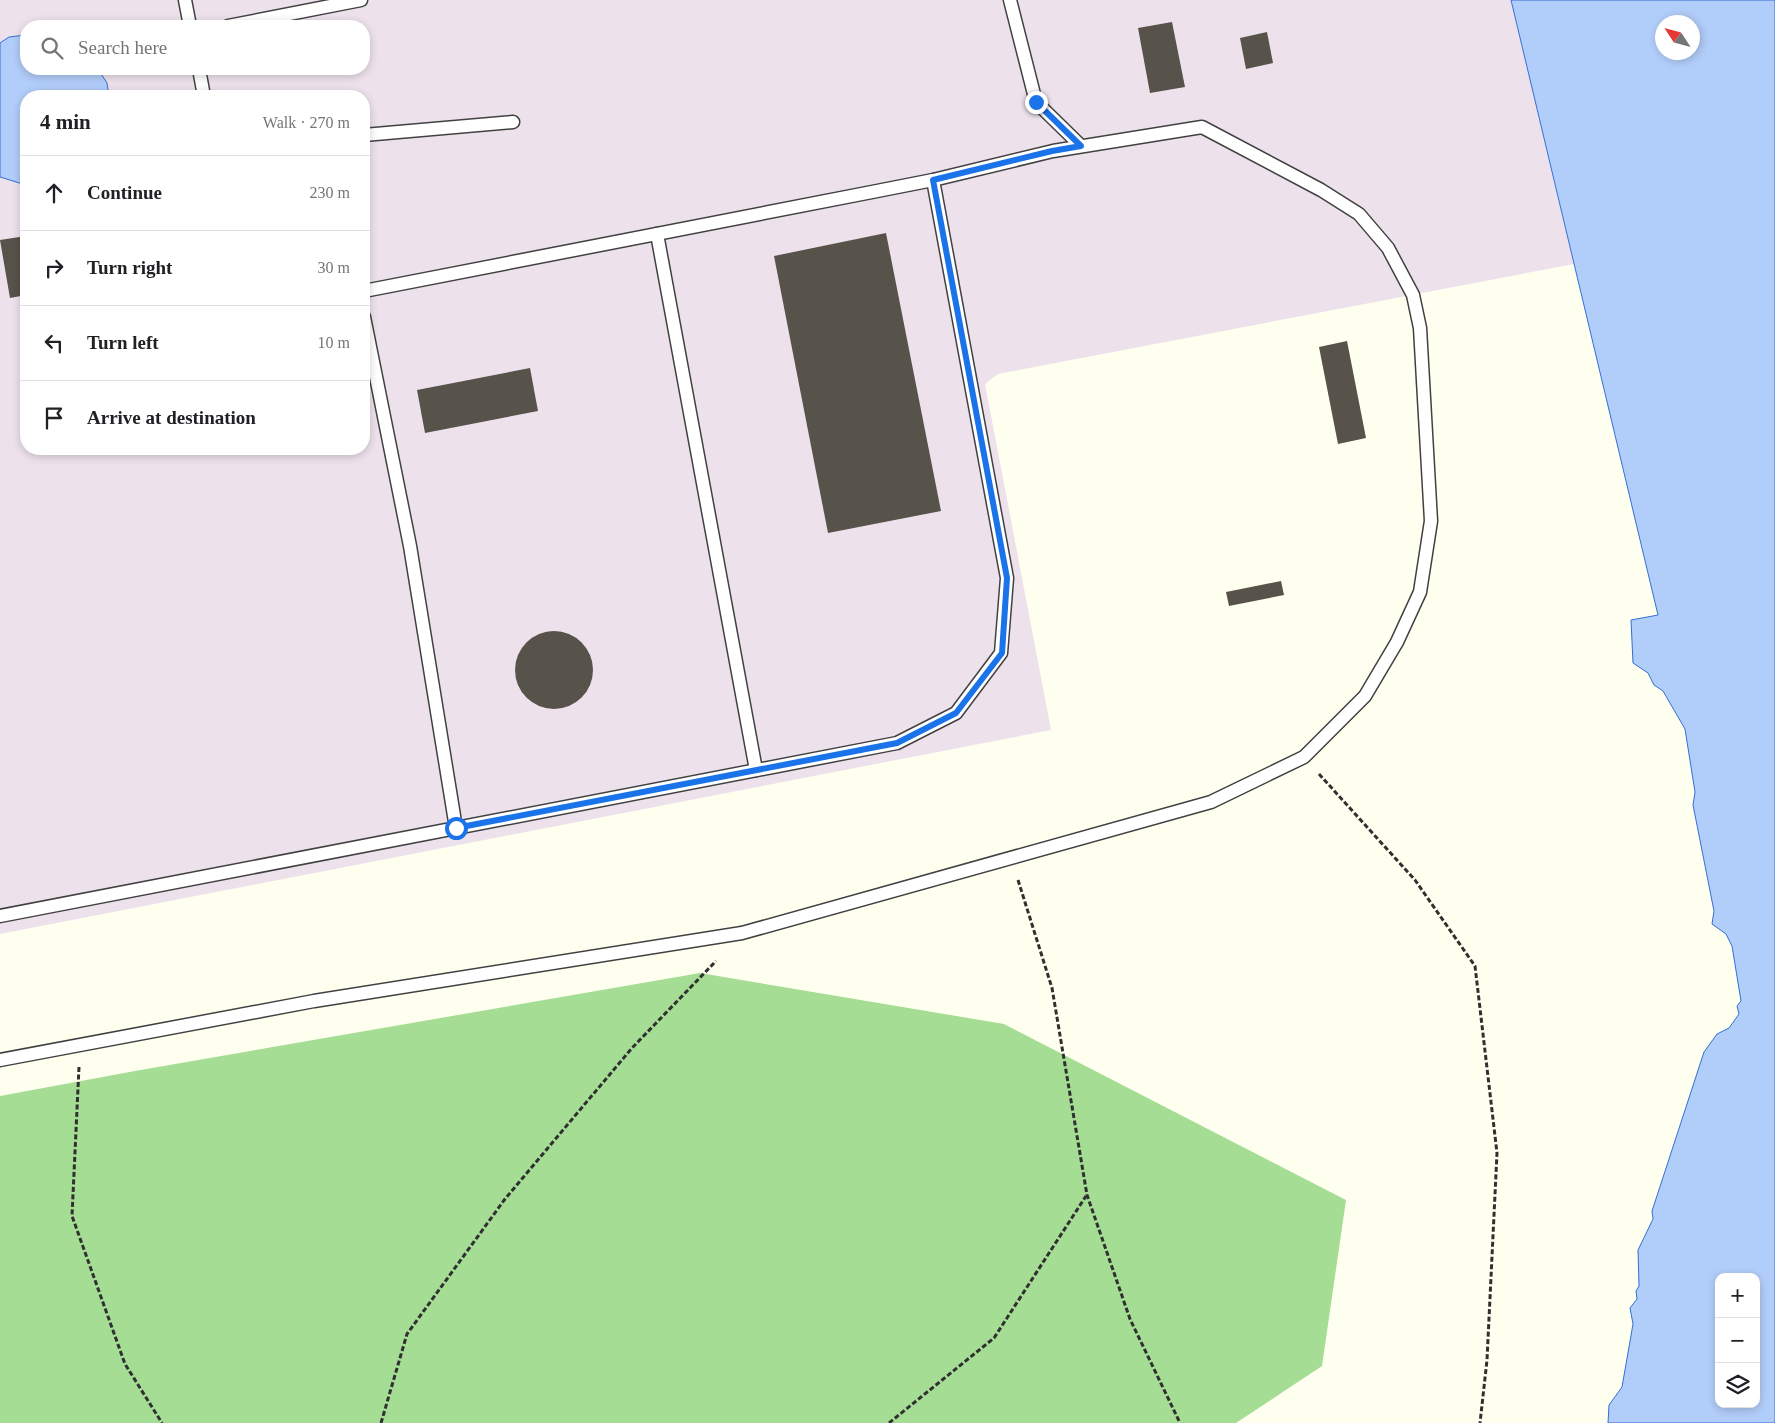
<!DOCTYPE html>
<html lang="en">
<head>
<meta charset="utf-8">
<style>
	:root { --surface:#fff; --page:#f6f6f6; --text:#202124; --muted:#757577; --line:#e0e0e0 }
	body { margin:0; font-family:Georgia,serif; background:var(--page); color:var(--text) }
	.controls { position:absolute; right:15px; bottom:15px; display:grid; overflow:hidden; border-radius:10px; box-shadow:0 2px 8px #0003 }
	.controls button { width:45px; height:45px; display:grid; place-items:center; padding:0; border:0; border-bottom:1px solid var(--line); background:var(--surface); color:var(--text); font:25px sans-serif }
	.compass { position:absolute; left:1655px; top:15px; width:45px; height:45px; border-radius:50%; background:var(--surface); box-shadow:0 2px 8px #0003; rotate:306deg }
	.stop { position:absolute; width:15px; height:15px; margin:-11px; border:4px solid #1a73e8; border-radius:50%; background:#fff }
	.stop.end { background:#1a73e8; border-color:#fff; box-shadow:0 1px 5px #0008 }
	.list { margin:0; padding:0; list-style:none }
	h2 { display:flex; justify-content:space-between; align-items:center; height:65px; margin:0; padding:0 20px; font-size:21px }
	h2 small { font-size:16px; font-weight:400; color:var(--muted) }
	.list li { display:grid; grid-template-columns:32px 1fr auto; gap:15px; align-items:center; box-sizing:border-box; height:75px; padding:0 20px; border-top:1px solid var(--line) }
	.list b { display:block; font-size:19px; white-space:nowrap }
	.list em { font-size:16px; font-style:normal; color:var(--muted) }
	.icon { flex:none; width:28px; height:28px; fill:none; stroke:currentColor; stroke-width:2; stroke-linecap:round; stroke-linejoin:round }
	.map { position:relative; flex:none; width:1775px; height:1423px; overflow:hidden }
	.search { position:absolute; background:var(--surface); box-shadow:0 2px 8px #0003; left:20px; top:20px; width:350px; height:55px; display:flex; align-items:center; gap:12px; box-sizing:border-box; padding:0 18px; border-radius:20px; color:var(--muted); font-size:19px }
	.panel { position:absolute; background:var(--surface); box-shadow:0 2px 8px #0003; left:20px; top:90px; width:350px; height:365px; border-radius:20px }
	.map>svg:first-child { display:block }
</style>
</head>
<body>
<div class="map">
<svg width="1775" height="1423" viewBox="0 0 1775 1423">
	<rect width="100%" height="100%" fill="#feffef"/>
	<path fill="#ede2ec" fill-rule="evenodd" d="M0,0H1511L1574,264L998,374L985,384L1051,730L0,934ZM26,26H364V69H26ZM26,96H364V449H26Z"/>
	<polygon fill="#a5dd95" points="700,973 1004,1024 1346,1200 1322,1366 1236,1423 0,1423 0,1096 135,1071"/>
	<g fill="#b1cdf9" stroke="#346fd4" fill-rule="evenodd">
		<path d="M1511,0H1775V1423H1608L1609,1405L1622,1387L1633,1324L1630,1308L1637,1299L1636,1291L1639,1286L1638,1250L1653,1219L1652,1211L1704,1052L1717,1034L1729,1028L1739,1014L1737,1006L1741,1001L1732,946L1726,934L1712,924L1714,911L1693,805L1695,792L1685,729L1663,691L1654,685L1648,673L1633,663L1631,620L1658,615ZM1662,22H1692V52H1662ZM1719,1277H1756V1404H1719Z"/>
		<polygon points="26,35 26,69 98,69 107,83 109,96 26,96 26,185 0,177 0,43 9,37"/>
	</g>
	<g fill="#57524a">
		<polygon points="1172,22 1185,87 1150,93 1138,28"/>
		<polygon points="1267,32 1273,63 1246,69 1240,38"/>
		<polygon points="886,233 941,511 828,533 774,256"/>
		<polygon points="26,236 26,295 10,298 0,240"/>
		<polygon points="1347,341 1366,438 1338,444 1319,347"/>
		<polygon points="530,368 538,411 425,433 417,390"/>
		<polygon points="1281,581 1284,595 1229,606 1226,592"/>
		<circle cx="554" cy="670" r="39"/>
	</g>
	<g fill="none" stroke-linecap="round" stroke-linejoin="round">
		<g stroke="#414141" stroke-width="15">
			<g id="lane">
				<polyline points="185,0 190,26"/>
				<polyline points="1010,0 1036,102 1081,146"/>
				<polyline points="228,26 361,0"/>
				<polyline points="199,69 204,96"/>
				<polyline points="364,135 513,122"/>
				<polyline points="657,234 756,770"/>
				<polyline points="364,317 410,546 456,828"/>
				<polyline points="0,916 897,743 956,713 1001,653 1007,578 933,180"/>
				<polyline points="0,1060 314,1001 742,933 1211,802 1304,757 1365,696 1397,642 1420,592 1431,521 1420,328 1413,295 1388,248 1359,214 1321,190 1202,127 1053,151 933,180 872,192 364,291"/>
			</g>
		</g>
		<g stroke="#303030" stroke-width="3" stroke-dasharray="5 2.5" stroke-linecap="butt">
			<polyline points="1319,774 1415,880 1475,966 1497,1153 1487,1360 1480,1423"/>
			<polyline points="1018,880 1052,988 1087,1195 1130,1319 1180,1423"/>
			<polyline points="79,1067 72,1216 125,1364 162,1423"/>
			<polyline points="381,1423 407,1334 505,1199 632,1048 716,961"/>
			<polyline points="889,1423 994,1338 1086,1196"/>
		</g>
		<use href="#lane" stroke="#fff" stroke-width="12"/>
	</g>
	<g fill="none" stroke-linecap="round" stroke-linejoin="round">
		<polyline stroke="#1a73e8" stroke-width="6" points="456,828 897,743 956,713 1002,653 1007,578 933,180 1052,151 1081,146 1036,102"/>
	</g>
</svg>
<div class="controls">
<button>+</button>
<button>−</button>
<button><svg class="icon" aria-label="layers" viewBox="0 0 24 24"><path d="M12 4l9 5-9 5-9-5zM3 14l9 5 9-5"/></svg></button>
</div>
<svg class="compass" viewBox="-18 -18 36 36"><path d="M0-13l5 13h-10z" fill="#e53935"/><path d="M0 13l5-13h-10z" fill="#757577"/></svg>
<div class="stop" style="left:456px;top:828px"></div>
<div class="stop end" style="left:1036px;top:102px"></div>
<div class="search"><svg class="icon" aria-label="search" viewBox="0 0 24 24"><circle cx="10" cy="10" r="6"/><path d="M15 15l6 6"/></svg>Search here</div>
<section class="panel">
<h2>4 min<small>Walk · 270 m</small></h2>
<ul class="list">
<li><svg class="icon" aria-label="ahead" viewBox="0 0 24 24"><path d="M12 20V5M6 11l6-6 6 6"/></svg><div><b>Continue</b></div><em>230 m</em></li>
<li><svg class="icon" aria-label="right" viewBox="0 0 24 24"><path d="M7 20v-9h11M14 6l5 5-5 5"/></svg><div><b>Turn right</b></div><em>30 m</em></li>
<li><svg class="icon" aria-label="left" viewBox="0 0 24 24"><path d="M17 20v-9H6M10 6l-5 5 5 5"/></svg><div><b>Turn left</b></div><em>10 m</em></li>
<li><svg class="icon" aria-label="arrive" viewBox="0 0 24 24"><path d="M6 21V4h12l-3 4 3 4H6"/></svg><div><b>Arrive at destination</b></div></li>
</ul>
</section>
</div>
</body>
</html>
